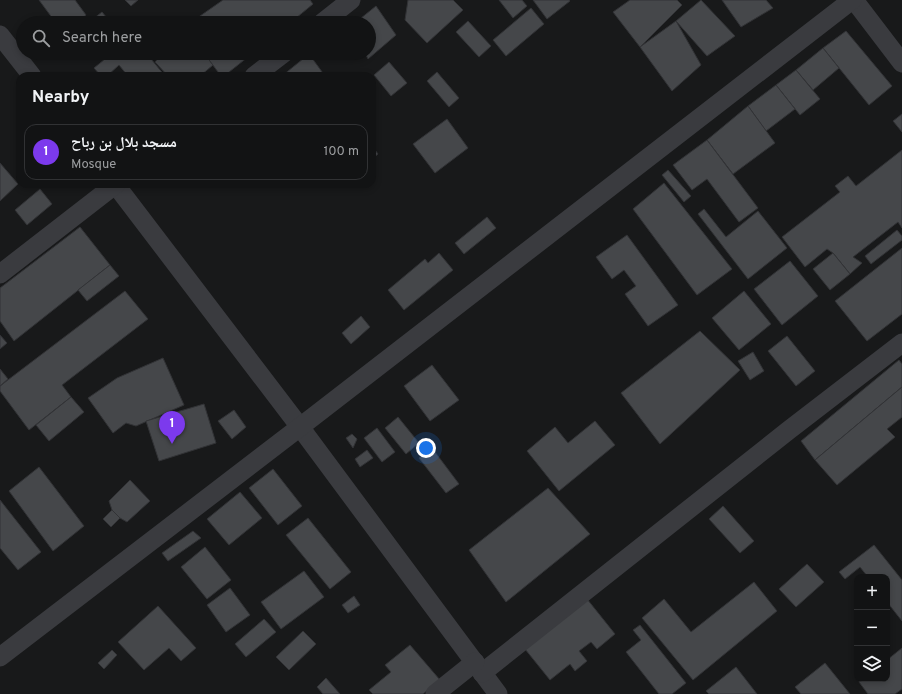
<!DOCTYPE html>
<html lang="en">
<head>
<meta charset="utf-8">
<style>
	:root { --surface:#121314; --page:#1f2022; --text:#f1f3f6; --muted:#9c9ea0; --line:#313234; --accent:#7c3aed }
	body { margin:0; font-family:Overpass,"Noto Naskh Arabic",sans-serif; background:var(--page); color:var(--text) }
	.controls { position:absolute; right:12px; bottom:12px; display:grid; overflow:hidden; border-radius:8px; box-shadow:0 2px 6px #0003 }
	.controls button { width:36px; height:36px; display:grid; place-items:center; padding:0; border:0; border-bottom:1px solid var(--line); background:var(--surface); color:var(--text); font:20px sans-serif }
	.you { position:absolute; left:426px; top:448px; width:14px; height:14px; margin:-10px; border:3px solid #fff; border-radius:50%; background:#1a73e8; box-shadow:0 0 0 6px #1a73e833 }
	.badge { display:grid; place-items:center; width:26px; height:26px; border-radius:50%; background:var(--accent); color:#fff; font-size:13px; font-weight:700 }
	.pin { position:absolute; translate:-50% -33px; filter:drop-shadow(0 1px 2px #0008) }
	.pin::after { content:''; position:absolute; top:21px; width:14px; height:12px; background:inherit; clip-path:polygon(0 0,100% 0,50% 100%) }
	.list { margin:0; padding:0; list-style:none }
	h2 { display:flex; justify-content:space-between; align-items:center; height:52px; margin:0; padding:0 16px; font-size:17px }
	h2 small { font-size:13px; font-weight:400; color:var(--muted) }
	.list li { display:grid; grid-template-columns:26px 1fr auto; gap:12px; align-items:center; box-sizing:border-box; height:56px; margin:0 8px 8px; padding:0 8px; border:1px solid var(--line); border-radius:12px }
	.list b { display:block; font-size:15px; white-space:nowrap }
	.list p { margin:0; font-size:13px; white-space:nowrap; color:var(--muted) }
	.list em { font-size:13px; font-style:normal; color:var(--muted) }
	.icon { flex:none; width:22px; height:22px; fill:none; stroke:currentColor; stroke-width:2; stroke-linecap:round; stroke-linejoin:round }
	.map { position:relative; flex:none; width:902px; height:694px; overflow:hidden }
	.search { position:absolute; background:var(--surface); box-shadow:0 2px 6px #0003; left:16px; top:16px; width:360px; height:44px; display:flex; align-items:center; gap:10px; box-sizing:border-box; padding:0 14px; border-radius:22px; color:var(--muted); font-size:15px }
	.panel { position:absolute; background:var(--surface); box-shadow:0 2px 6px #0003; left:16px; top:72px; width:360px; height:116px; border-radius:12px }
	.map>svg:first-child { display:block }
</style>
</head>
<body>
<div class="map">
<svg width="902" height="694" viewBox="0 0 902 694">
	<rect width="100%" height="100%" fill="#18191a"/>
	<g fill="#45474a" stroke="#323336">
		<polygon points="39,0 75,0 86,15 77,23 56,23"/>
		<polygon points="125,0 138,0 131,6"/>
		<polygon points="223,0 310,0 313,4 290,23 190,23"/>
		<polygon points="408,0 453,0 463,10 427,43 405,20"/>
		<polygon points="499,0 522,0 527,6 513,18"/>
		<polygon points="533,0 569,0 570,1 547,19"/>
		<polygon points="630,0 677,0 682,5 640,47 613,12"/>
		<polygon points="701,0 735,36 707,56 676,21"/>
		<polygon points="722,0 766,0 773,8 741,27"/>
		<polygon points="376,6 396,35 368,59 365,53 369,53 369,23 355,23"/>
		<polygon points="531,8 544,24 506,56 493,40"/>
		<polygon points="102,12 111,23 88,23"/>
		<polygon points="468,21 491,46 479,57 456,32"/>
		<polygon points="676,21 701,65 672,91 640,47"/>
		<polygon points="846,31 892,86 869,105 823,48"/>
		<polygon points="823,48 839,68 813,90 796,70"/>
		<polygon points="79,53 90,53 83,58"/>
		<polygon points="109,53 149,53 147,54 165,76 128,76 119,65 107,76 101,76 94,68 110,55"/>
		<polygon points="163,53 204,53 213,65 200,76 168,76 155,62"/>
		<polygon points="204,53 253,53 224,76 221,76"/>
		<polygon points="309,54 325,76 282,76"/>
		<polygon points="389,62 407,83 391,96 374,75"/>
		<polygon points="796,70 820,99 800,115 776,85"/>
		<polygon points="437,72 459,98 449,107 427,81"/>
		<polygon points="776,85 795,109 766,131 748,106"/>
		<polygon points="748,106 775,143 733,174 707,140"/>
		<polygon points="902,114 902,132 893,121"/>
		<polygon points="447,119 468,148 435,173 413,144"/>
		<polygon points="707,140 758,208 739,222 707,179 692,190 673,165"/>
		<polygon points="372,146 378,154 372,159"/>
		<polygon points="902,150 902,228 898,222 853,257 862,263 850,274 833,253 827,249 805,267 782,237 840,192 835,186 848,176 856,186"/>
		<polygon points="0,163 18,184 0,201"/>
		<polygon points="668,170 691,196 684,202 662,175"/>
		<polygon points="664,183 732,269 697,295 633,209"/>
		<polygon points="40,189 52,204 27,225 15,210"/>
		<polygon points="704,209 726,237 758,211 787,248 748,279 698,214"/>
		<polygon points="487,217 496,228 464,254 455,243"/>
		<polygon points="80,227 110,265 14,341 0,321 0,288"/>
		<polygon points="897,230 902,236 902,240 871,264 865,256"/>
		<polygon points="627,235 678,305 648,326 625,294 636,286 624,270 612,279 596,257"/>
		<polygon points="902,248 902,314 867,341 835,301"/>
		<polygon points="439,253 453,270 404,310 388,290 425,259 428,263"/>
		<polygon points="833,253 850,274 830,290 813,269"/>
		<polygon points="790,261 818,296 782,325 754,289"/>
		<polygon points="110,265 119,276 87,301 78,290"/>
		<polygon points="125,291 148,319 62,385 71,397 29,430 0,391 0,386"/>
		<polygon points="744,291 771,324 739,350 712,318"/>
		<polygon points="361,316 370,327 351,344 342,333"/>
		<polygon points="700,331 740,370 660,444 621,393"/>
		<polygon points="0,335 7,343 0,349"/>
		<polygon points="787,336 815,371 796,386 768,351"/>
		<polygon points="753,352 764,371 750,380 738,361"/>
		<polygon points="163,358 184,405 136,426 126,423 113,433 88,398 117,378"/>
		<polygon points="899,360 902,364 902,387 815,460 801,441"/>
		<polygon points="432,365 459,400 430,421 404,386"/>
		<polygon points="0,369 8,379 0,386"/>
		<polygon points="902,387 902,417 887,429 895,437 837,485 815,460"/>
		<polygon points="71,397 84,412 49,441 36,425"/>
		<polygon points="204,404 216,443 159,461 146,421"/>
		<polygon points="234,410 246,427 232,439 218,421"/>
		<polygon points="398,417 419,443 406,454 385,428"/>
		<polygon points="595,421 615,445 559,491 527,451 555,427 568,443"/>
		<polygon points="377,428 395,452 382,462 364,438"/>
		<polygon points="352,434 357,439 353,448 346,438"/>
		<polygon points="432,448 459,484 446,493 419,458"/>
		<polygon points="367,450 373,458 360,467 355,459"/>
		<polygon points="39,467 84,526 53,551 9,491"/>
		<polygon points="273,469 302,506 278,525 249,488"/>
		<polygon points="130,480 150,501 127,522 120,518 112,510 109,501"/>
		<polygon points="548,488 590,534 506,602 469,550"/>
		<polygon points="240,492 262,518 229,545 207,519"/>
		<polygon points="0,500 41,552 18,570 0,548"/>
		<polygon points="723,506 754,541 740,553 709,519"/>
		<polygon points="112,510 120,518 111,527 103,519"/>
		<polygon points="308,518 351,572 330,589 286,535"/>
		<polygon points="193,531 201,538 168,561 162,553"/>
		<polygon points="874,545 902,580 902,621 887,602 887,577 868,577 860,567 845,579 839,572"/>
		<polygon points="205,547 231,580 207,599 181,567"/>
		<polygon points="807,564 824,582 796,607 779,589"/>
		<polygon points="304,571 324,597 281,629 261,602"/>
		<polygon points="754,582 777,611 693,680 642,618 664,599 691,632"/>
		<polygon points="230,588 250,615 226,632 207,605"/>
		<polygon points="354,596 360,605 348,613 342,605"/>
		<polygon points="587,599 615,634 597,649 591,642 579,651 587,661 575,671 570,664 550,680 525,649"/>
		<polygon points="158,606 196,648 181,661 169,648 144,670 118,642"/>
		<polygon points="264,619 276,632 246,657 235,644"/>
		<polygon points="640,625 686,683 672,694 659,694 626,652 641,640 633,630"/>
		<polygon points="303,631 316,644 289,670 276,657"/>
		<polygon points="410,645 440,680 423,694 373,694 369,690 391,672 385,665"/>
		<polygon points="902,648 902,689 895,694 868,694 859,682 863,679 887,679 887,660"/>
		<polygon points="112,650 117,655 104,669 98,663"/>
		<polygon points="825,663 850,694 801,694 795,687"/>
		<polygon points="736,667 757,694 709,694 706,691"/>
		<polygon points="326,678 340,694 323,694 317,687"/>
	</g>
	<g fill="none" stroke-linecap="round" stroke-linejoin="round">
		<g stroke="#3a3b3f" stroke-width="19">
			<polyline points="854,0 902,63"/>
			<polyline points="322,23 351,0"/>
			<polyline points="0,35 32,76"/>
			<polyline points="254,76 284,53"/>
			<polyline points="115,184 300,427 498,694"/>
			<polyline points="0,274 116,184"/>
			<polyline points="0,657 300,427 852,0"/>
			<polyline points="482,673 789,430 902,343"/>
			<polyline points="435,694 475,662"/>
		</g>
	</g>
</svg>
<div class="controls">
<button>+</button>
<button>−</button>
<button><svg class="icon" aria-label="layers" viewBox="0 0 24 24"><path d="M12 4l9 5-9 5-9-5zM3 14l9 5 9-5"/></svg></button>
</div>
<div class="you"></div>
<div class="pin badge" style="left:172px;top:444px">1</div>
<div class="search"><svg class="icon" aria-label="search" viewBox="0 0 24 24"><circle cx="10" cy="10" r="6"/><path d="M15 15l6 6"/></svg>Search here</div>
<section class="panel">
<h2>Nearby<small></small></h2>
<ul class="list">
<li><span class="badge">1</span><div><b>مسجد بلال بن رباح</b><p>Mosque</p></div><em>100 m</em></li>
</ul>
</section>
</div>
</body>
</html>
